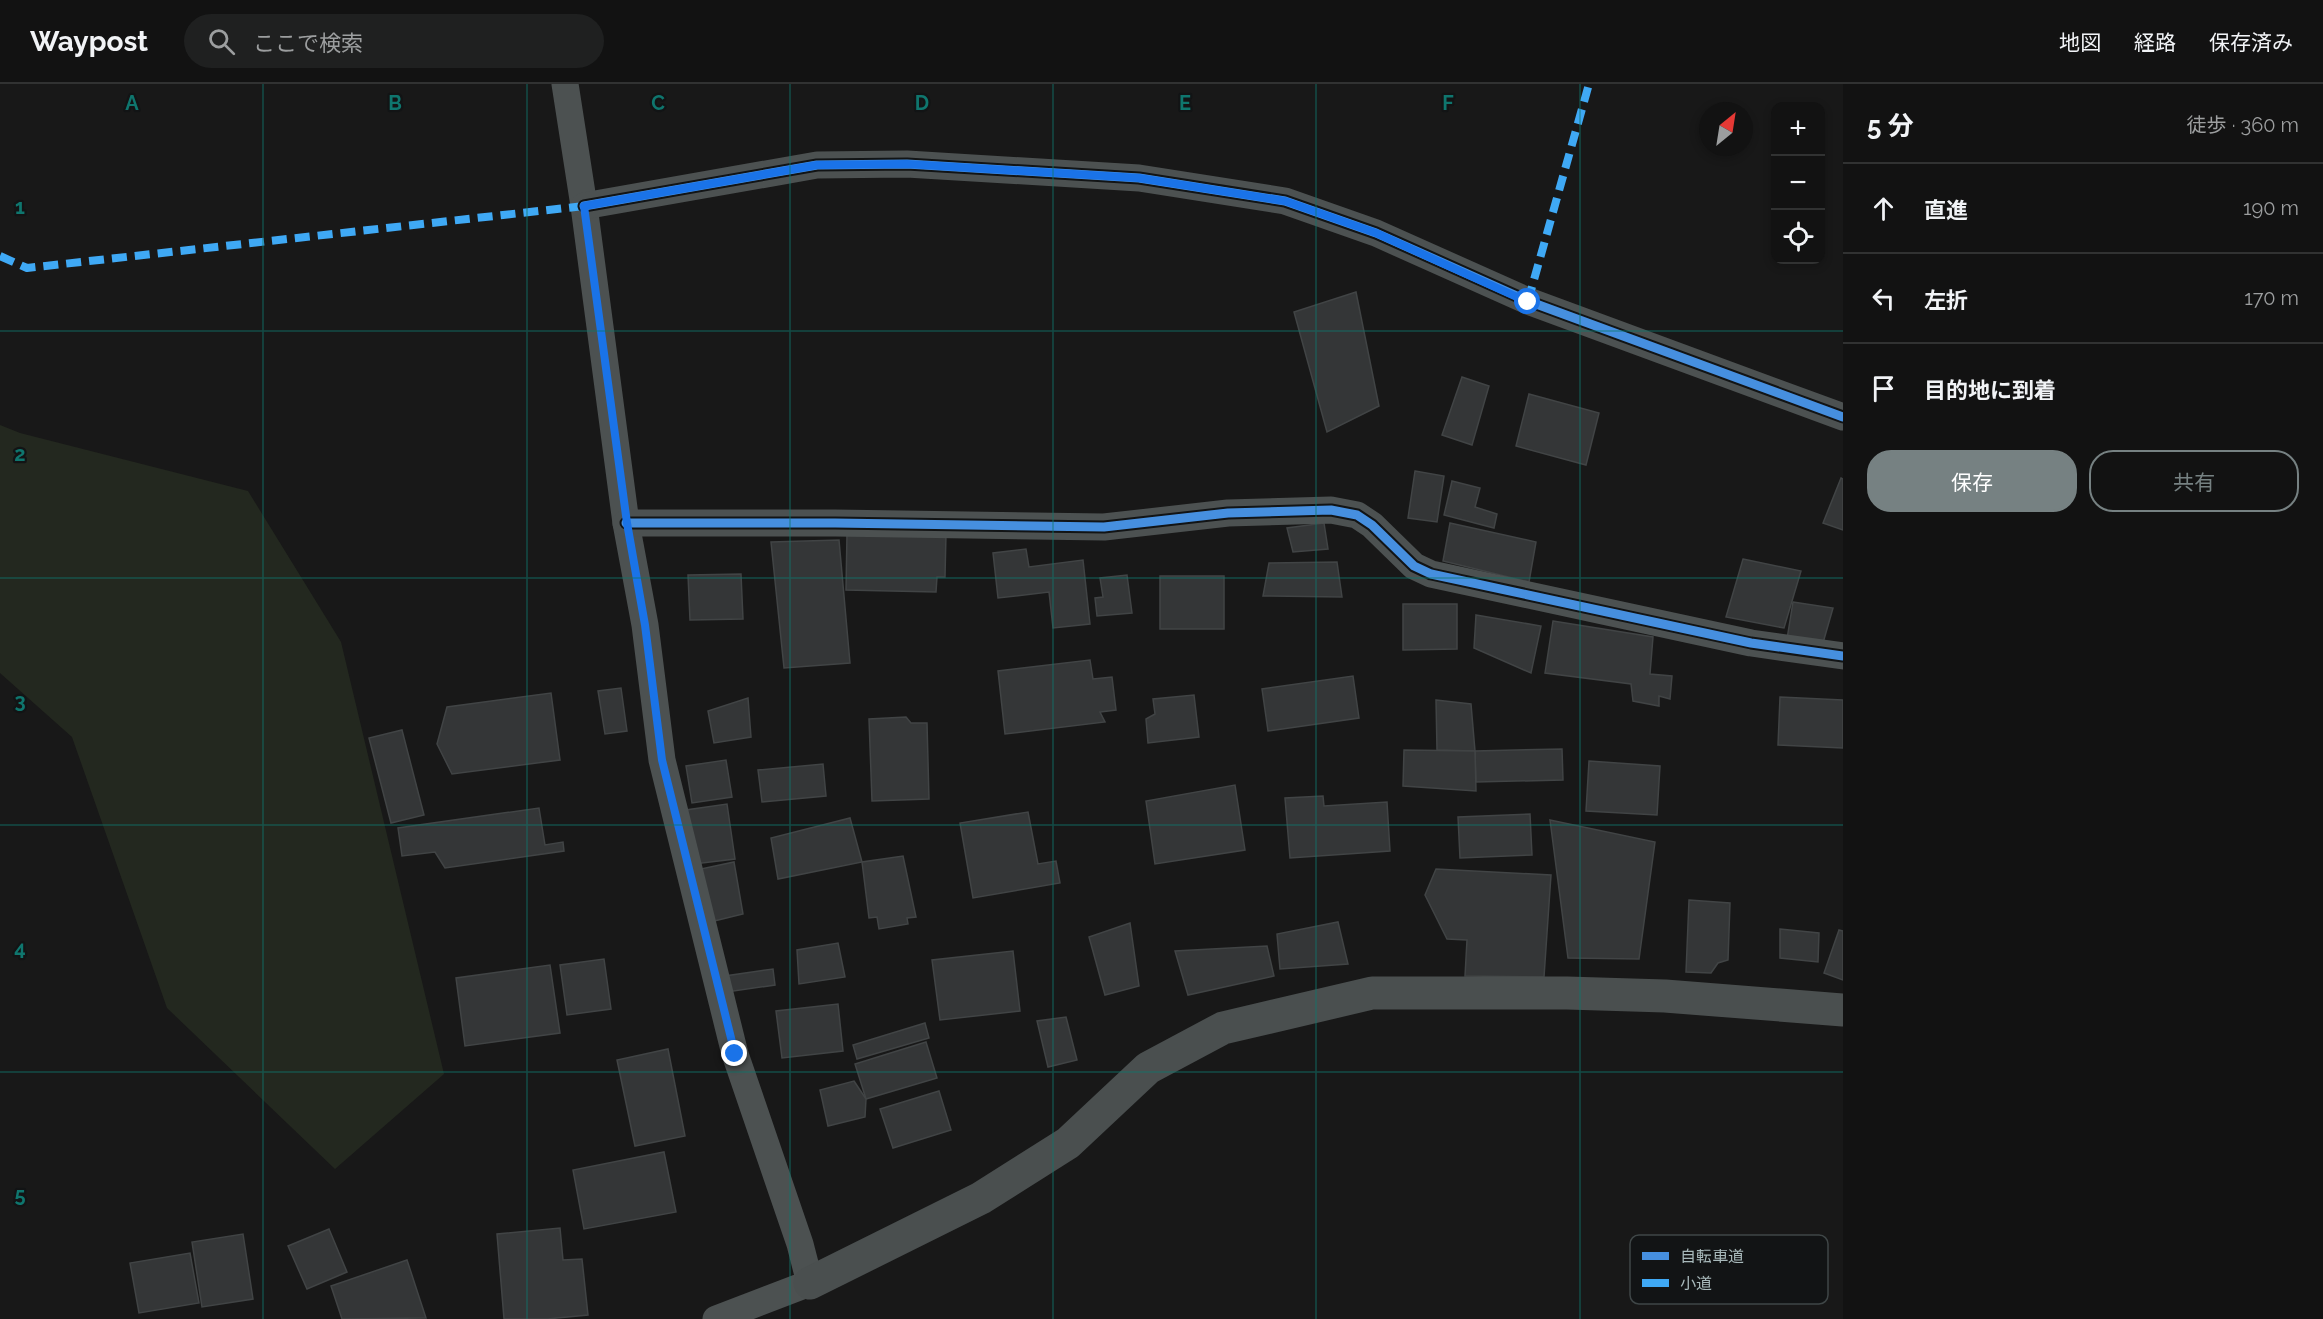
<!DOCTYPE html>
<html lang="ja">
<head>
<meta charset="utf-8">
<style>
	:root { --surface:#121212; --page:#1f2020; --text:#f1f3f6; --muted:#9c9e9f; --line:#313232; --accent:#768182 }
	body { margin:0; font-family:Raleway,"Noto Sans JP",sans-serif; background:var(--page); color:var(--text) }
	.controls { position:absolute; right:18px; top:18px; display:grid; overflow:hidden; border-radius:12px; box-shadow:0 3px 9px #0003 }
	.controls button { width:54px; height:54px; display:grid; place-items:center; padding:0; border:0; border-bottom:2px solid var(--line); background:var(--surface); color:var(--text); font:30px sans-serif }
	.compass { position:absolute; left:1699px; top:18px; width:54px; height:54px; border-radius:50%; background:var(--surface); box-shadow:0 3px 9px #0003; rotate:30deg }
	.stop { position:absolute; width:18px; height:18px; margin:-14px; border:4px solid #1a73e8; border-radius:50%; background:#fff }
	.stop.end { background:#1a73e8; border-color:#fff; box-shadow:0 2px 6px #0008 }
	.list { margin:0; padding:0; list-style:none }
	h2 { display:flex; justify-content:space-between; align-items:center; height:78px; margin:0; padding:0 24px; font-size:26px }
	h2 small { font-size:20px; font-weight:400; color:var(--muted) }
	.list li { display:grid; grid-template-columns:39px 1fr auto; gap:18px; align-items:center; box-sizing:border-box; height:90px; padding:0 24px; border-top:2px solid var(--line) }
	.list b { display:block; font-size:22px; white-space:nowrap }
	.list em { font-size:20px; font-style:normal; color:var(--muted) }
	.actions { display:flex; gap:12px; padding:18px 24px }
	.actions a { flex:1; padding:14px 0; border:2px solid var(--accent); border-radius:24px; text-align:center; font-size:21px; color:var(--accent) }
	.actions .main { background:var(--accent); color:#fff }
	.icon { flex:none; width:33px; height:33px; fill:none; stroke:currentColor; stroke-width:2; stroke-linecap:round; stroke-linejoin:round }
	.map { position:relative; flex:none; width:1843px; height:1235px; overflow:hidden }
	header { display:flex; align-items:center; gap:36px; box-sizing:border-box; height:84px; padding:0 30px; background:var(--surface); border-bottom:2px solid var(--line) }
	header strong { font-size:28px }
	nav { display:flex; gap:33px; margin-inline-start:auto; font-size:21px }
	.search { width:420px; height:54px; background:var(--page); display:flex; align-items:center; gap:15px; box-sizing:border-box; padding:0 21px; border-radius:33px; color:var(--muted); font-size:22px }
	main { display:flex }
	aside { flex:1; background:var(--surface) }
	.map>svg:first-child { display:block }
</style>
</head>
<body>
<header>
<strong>Waypost</strong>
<div class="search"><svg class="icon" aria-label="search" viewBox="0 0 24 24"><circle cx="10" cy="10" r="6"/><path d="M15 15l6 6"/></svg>ここで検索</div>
<nav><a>地図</a><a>経路</a><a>保存済み</a></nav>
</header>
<main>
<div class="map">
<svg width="1843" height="1235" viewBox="0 0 1843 1235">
	<rect width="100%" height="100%" fill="#181818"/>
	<polygon fill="#23281f" points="0,341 20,349 248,407 341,558 444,990 335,1085 167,924 72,653 0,589"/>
	<g fill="#343637" stroke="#414445" stroke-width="1.5">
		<polygon points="1356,208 1379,322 1327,348 1294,228"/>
		<polygon points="1462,293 1489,302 1472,361 1442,351"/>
		<polygon points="1529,310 1599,329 1586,381 1516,362"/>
		<polygon points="1415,387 1444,392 1437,438 1408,434"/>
		<polygon points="1841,394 1843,395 1843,446 1823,439"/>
		<polygon points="1452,397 1480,404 1475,423 1497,430 1494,444 1444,431"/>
		<polygon points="1324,439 1328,465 1293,468 1287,444"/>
		<polygon points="1450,439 1536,458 1529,498 1443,477"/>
		<polygon points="847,449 946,450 945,493 937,493 936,508 846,506"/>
		<polygon points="839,456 850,579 784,584 771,458"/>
		<polygon points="1026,465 1029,483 1083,476 1090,540 1053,544 1049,508 998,514 993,469"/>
		<polygon points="1743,475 1801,487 1784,544 1726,533"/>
		<polygon points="1337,478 1342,513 1263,512 1269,479"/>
		<polygon points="741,490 743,535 690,536 688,491"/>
		<polygon points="1127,491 1132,529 1097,532 1095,514 1103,513 1100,494"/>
		<rect x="1160" y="492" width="64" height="53"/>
		<polygon points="1793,518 1833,524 1823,559 1787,555"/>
		<polygon points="1403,520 1457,520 1457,565 1403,566"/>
		<polygon points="1476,531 1541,542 1531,589 1474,564"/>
		<polygon points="1553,537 1653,553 1650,590 1672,592 1670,615 1659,612 1659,622 1633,617 1631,600 1545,589"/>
		<polygon points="1090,576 1093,595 1112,593 1116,626 1100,628 1105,638 1005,650 998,587"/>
		<polygon points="1353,592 1359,634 1268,647 1262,605"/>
		<polygon points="621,604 627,647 605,650 598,607"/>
		<polygon points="551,609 560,676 452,690 437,660 447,623"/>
		<polygon points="1194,611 1199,653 1148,659 1146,635 1155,630 1153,615"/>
		<polygon points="1780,613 1843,616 1843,664 1778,661"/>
		<polygon points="748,614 751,653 714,659 708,627"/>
		<polygon points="1436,616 1471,620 1475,667 1437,666"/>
		<polygon points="906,633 911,639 927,639 929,715 872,717 869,635"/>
		<polygon points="402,646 424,731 391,739 369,654"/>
		<polygon points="1562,665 1563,696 1476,698 1475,667"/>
		<polygon points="1404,666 1475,667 1476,707 1403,702"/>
		<polygon points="726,676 732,713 692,719 686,682"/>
		<polygon points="1589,677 1660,682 1657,731 1586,727"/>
		<polygon points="823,680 826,712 762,718 758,686"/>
		<polygon points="1235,701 1245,766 1155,780 1146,717"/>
		<polygon points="1323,712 1324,722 1387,718 1390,767 1290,774 1285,714"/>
		<polygon points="727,720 735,775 694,780 686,726"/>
		<polygon points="539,724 545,761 563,758 564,767 445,784 435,768 402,772 398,744"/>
		<polygon points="1028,728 1038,780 1056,777 1060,799 973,814 960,739"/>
		<polygon points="1530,730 1532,771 1460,774 1458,733"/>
		<polygon points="850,734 862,778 778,795 771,754"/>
		<polygon points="1550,736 1655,758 1639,875 1568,874"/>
		<polygon points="903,772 916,833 907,834 908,840 879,845 877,833 869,834 862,778"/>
		<polygon points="734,778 743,830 706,839 696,786"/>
		<polygon points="1436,785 1551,791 1544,893 1465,892 1467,856 1447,855 1425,811"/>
		<polygon points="1689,816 1730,819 1728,876 1718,879 1711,889 1686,888"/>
		<polygon points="1338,838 1348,880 1280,885 1277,850"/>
		<polygon points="1130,839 1139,902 1105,911 1089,853"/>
		<polygon points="1780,845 1819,849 1818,878 1780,874"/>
		<polygon points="1839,846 1843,847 1843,896 1824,889"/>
		<polygon points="838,859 845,893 799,900 797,866"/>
		<polygon points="1267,862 1274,892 1188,911 1175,867"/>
		<polygon points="1013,867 1020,927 940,936 932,876"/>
		<polygon points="604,875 611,925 567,931 560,881"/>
		<polygon points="550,881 560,949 465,962 456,894"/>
		<polygon points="773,885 775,901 727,908 725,892"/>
		<polygon points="838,920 843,967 782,974 776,927"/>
		<polygon points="1066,933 1077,976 1048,983 1037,937"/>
		<polygon points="925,939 929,954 857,975 853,961"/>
		<polygon points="926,958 937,994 866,1015 855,980"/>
		<polygon points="668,965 685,1052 635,1062 617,976"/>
		<polygon points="854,997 866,1015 865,1033 828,1042 820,1006"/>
		<polygon points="939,1007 951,1046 893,1064 880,1025"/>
		<polygon points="664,1068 676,1128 584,1145 573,1086"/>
		<polygon points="560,1144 563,1176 582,1175 588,1231 547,1235 504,1235 497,1150"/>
		<polygon points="329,1145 347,1188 307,1205 288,1162"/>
		<polygon points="243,1150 253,1215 202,1223 192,1158"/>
		<polygon points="190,1169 199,1219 139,1229 130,1179"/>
		<polygon points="407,1176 426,1234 342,1235 331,1202"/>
	</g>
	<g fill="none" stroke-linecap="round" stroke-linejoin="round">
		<g stroke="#4c5151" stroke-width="27">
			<polyline points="565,0 584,122 626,439 645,541 662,676 735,970 800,1160 810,1199 716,1235"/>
			<polyline points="584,122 817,81 907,80 1139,94 1285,117 1376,149 1528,217 1843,333"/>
			<polyline points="626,439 835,439 1104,443 1228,429 1331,426 1357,431 1372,441 1414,482 1431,490 1751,559 1843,572"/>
		</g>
		<polyline stroke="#4a4f4f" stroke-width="33" points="810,1199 981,1114 1068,1059 1148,984 1223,944 1372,909 1567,909 1665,912 1843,926"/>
		<g stroke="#3fa9f5" stroke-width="8" stroke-dasharray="15 8" stroke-linecap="butt">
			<polyline points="0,172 27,184 584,122"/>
			<polyline points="1528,217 1589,0"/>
		</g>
		<g stroke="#121415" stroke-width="13">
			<g id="cycleway">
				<polyline points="584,122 817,81 907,80 1139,94 1285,117 1376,149 1528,217 1843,333"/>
				<polyline points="626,439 835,439 1104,443 1228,429 1331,426 1357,431 1372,441 1414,482 1431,490 1751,559 1843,572"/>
			</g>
		</g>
		<use href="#cycleway" stroke="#468fdf" stroke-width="9"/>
	</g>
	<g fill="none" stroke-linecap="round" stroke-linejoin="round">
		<polyline stroke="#1a73e8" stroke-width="8" points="735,970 662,676 645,541 627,439 584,122 817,81 907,80 1139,94 1285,117 1376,149 1528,218"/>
	</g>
	<path fill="none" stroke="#0f766e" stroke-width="1.5" stroke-opacity="0.55" d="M263,0V1235M527,0V1235M790,0V1235M1053,0V1235M1316,0V1235M1580,0V1235M0,247H1843M0,494H1843M0,741H1843M0,988H1843"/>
	<rect x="1630" y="1151" width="198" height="69" rx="9" fill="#121415" stroke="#3f4647" stroke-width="1.5"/>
	<rect x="1642" y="1168" width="27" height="8" fill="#468fdf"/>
	<rect x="1642" y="1195" width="27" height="8" fill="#3fa9f5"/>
	<g font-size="16" fill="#a8b9bb">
		<text x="1680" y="1178">自転車道</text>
		<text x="1680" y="1205">小道</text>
	</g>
	<g font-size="20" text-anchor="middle" font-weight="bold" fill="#0f766e" stroke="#121415" stroke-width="4.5" stroke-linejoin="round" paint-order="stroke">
		<text x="132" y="26">A</text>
		<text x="395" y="26">B</text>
		<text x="658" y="26">C</text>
		<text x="922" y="26">D</text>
		<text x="1185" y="26">E</text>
		<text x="1448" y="26">F</text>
		<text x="20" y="130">1</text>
		<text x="20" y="377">2</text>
		<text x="20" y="624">3</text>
		<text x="20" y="871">4</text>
		<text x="20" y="1118">5</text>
	</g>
</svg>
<div class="controls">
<button>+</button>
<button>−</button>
<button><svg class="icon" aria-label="locate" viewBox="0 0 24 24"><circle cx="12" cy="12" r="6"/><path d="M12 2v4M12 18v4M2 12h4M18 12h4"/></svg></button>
</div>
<svg class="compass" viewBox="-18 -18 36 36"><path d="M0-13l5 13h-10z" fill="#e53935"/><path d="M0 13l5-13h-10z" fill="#9c9e9f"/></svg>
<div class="stop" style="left:1528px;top:218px"></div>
<div class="stop end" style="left:735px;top:970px"></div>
</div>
<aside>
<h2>5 分<small>徒歩 · 360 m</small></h2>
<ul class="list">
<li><svg class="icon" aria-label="ahead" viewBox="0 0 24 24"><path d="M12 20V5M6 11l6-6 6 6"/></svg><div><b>直進</b></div><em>190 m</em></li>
<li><svg class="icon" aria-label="left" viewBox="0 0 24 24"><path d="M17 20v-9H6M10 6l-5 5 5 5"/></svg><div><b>左折</b></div><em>170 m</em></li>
<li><svg class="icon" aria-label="arrive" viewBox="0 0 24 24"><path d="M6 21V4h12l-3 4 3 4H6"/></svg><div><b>目的地に到着</b></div></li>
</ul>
<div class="actions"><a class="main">保存</a><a>共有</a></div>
</aside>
</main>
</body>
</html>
